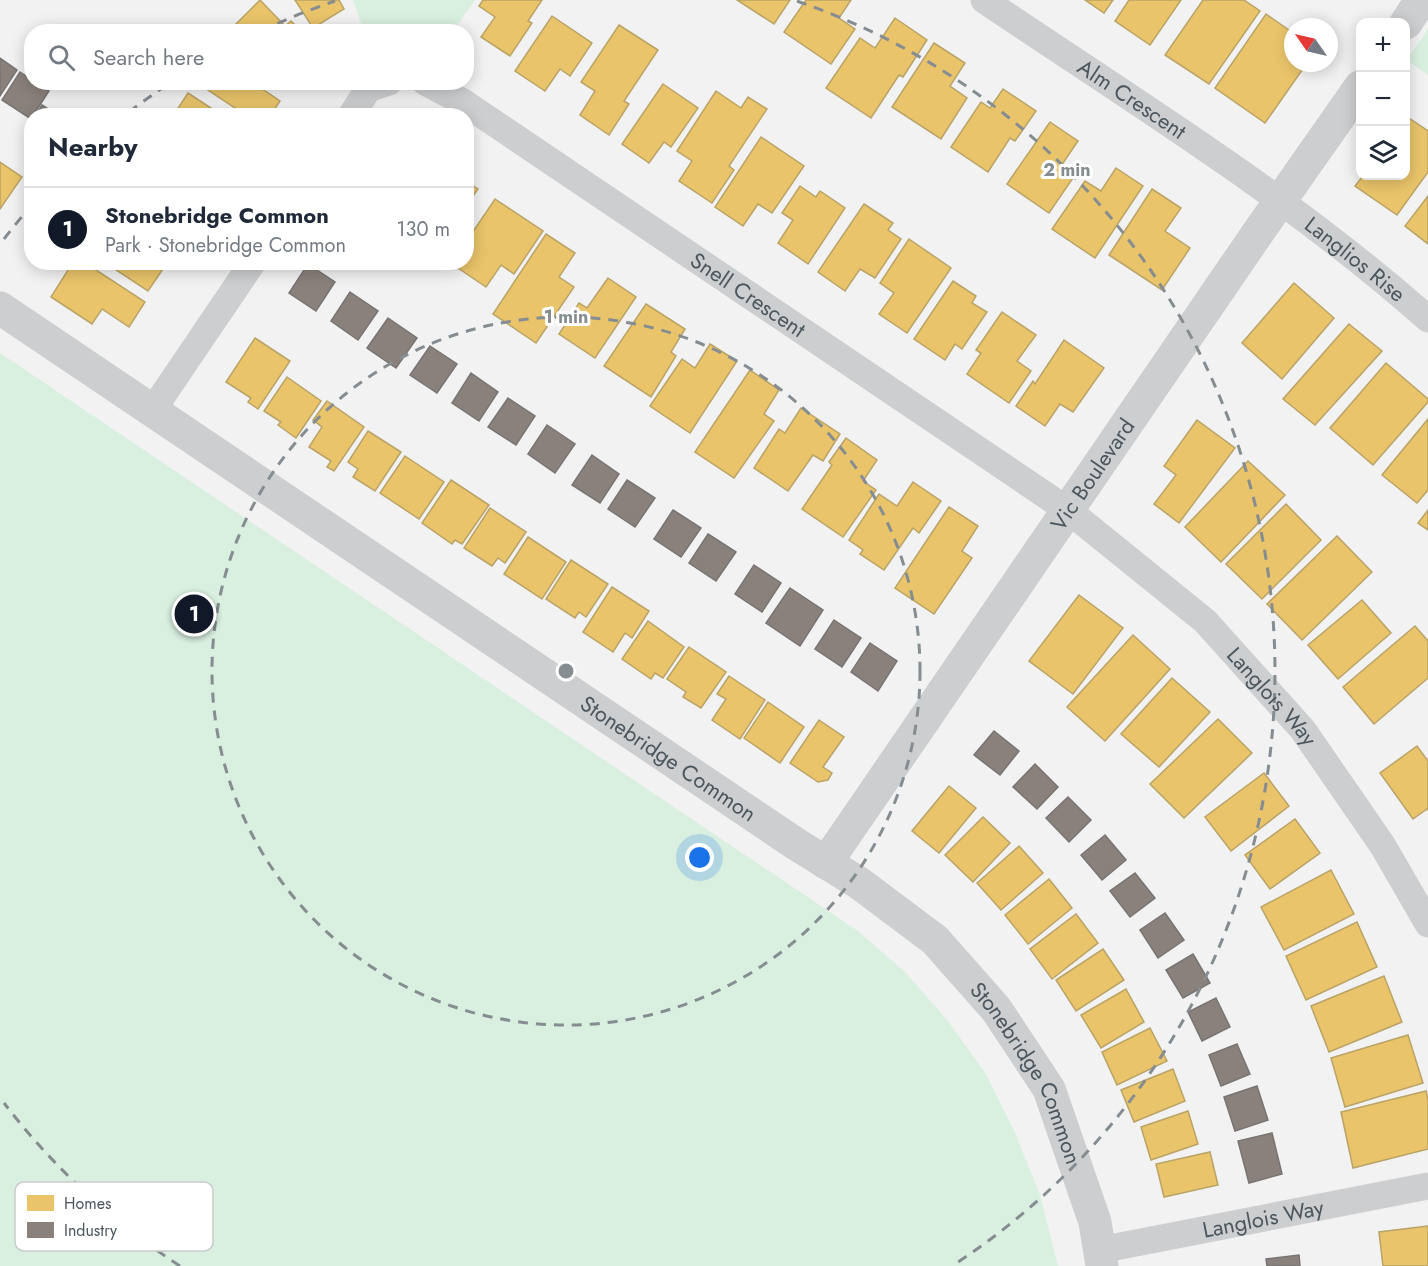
<!DOCTYPE html>
<html lang="en">
<head>
<meta charset="utf-8">
<style>
	:root { --surface:#fff; --page:#f6f6f7; --text:#1f2937; --muted:#747a83; --line:#e0e1e3; --accent:#111827 }
	body { margin:0; font-family:Jost,sans-serif; background:var(--page); color:var(--text) }
	.controls { position:absolute; right:18px; top:18px; display:grid; overflow:hidden; border-radius:12px; box-shadow:0 3px 15px #0003 }
	.controls button { width:54px; height:54px; display:grid; place-items:center; padding:0; border:0; border-bottom:2px solid var(--line); background:var(--surface); color:var(--text); font:30px sans-serif }
	.compass { position:absolute; left:1284px; top:18px; width:54px; height:54px; border-radius:50%; background:var(--surface); box-shadow:0 3px 15px #0003; rotate:304deg }
	.you { position:absolute; left:700px; top:858px; width:21px; height:21px; margin:-15px; border:4px solid #fff; border-radius:50%; background:#1a73e8; box-shadow:0 0 0 9px #1a73e833 }
	.badge { display:grid; place-items:center; width:39px; height:39px; border-radius:50%; background:var(--accent); color:#fff; font-size:20px; font-weight:700 }
	.pin { position:absolute; translate:-50% -50%; border:3px solid #fff; box-shadow:0 2px 6px #0006 }
	.list { margin:0; padding:0; list-style:none }
	h2 { display:flex; justify-content:space-between; align-items:center; height:78px; margin:0; padding:0 24px; font-size:26px }
	h2 small { font-size:20px; font-weight:400; color:var(--muted) }
	.list li { display:grid; grid-template-columns:39px 1fr auto; gap:18px; align-items:center; box-sizing:border-box; height:84px; padding:0 24px; border-top:2px solid var(--line) }
	.list b { display:block; font-size:22px; white-space:nowrap }
	.list p { margin:0; font-size:20px; white-space:nowrap; color:var(--muted) }
	.list em { font-size:20px; font-style:normal; color:var(--muted) }
	.icon { flex:none; width:33px; height:33px; fill:none; stroke:currentColor; stroke-width:2; stroke-linecap:round; stroke-linejoin:round }
	.map { position:relative; flex:none; width:1428px; height:1266px; overflow:hidden }
	.search { position:absolute; background:var(--surface); box-shadow:0 3px 15px #0003; left:24px; top:24px; width:450px; height:66px; display:flex; align-items:center; gap:15px; box-sizing:border-box; padding:0 21px; border-radius:24px; color:var(--muted); font-size:22px }
	.panel { position:absolute; background:var(--surface); box-shadow:0 3px 15px #0003; left:24px; top:108px; width:450px; height:162px; border-radius:24px }
	.map>svg:first-child { display:block }
</style>
</head>
<body>
<div class="map">
<svg width="1428" height="1266" viewBox="0 0 1428 1266">
	<rect width="100%" height="100%" fill="#f2f2f2"/>
	<g fill="#d9efe0">
		<polygon points="353,0 475,0 453,31 364,32"/>
		<polygon points="1428,29 1428,75 1407,60"/>
		<polygon points="0,353 858,931 905,972 948,1021 986,1074 1015,1133 1040,1195 1058,1266 0,1266"/>
	</g>
	<g fill="#e9c46a" stroke="#baa366" stroke-width="1.5">
		<polygon points="260,0 285,26 291,21 302,32 232,32 230,30"/>
		<polygon points="295,0 339,0 344,9 313,28"/>
		<polygon points="483,0 542,0 528,21 532,23 510,56 481,37 495,17 479,6"/>
		<polygon points="737,0 790,0 774,24"/>
		<polygon points="806,0 851,0 839,18 855,29 831,64 784,32"/>
		<polygon points="1085,0 1113,0 1104,13"/>
		<polygon points="1129,0 1181,0 1150,45 1115,21"/>
		<polygon points="1203,0 1244,0 1260,11 1209,84 1165,55"/>
		<polygon points="1266,14 1293,33 1293,63 1307,63 1265,123 1215,88"/>
		<polygon points="552,16 592,43 570,76 560,69 545,91 515,71"/>
		<polygon points="895,18 927,40 903,77 899,75 871,118 826,88 860,38 875,48"/>
		<polygon points="619,25 658,50 624,101 629,104 609,135 580,115 595,91 581,82"/>
		<polygon points="934,43 965,63 950,86 967,98 941,139 892,107"/>
		<polygon points="205,82 260,82 258,86 280,101 270,116 247,116 202,86"/>
		<polygon points="663,84 698,108 671,147 664,142 649,163 622,144"/>
		<polygon points="1003,89 1036,111 1015,141 1010,138 988,172 951,147 981,102 990,108"/>
		<polygon points="716,91 741,108 748,97 767,109 729,166 734,170 712,203 679,181 692,161 677,151"/>
		<polygon points="188,93 223,116 173,116"/>
		<polygon points="1406,116 1428,131 1428,172 1397,215 1355,186 1363,176 1406,176"/>
		<polygon points="1050,122 1078,141 1061,166 1075,175 1049,213 1007,184"/>
		<polygon points="761,137 804,166 772,213 758,204 743,226 715,207"/>
		<polygon points="0,162 22,177 0,209"/>
		<polygon points="1116,168 1143,186 1095,258 1052,229 1085,181 1101,191"/>
		<polygon points="466,181 478,189 466,206"/>
		<polygon points="800,186 816,197 820,191 845,208 808,264 778,243 793,220 782,213"/>
		<polygon points="1152,189 1181,208 1165,231 1190,248 1162,290 1109,255"/>
		<polygon points="1428,196 1428,244 1405,226"/>
		<polygon points="495,199 543,231 514,274 501,265 486,287 452,264 466,262 466,242"/>
		<polygon points="864,204 893,223 888,230 901,239 875,278 860,269 845,291 818,272"/>
		<polygon points="546,234 575,253 559,277 574,287 536,343 493,314"/>
		<polygon points="909,239 951,268 907,333 879,314 894,293 880,283"/>
		<polygon points="73,262 84,262 145,302 129,327 102,309 92,324 51,297"/>
		<polygon points="104,262 160,262 165,266 148,291"/>
		<polygon points="608,278 636,297 595,358 559,334 579,303 587,308"/>
		<polygon points="953,281 976,296 972,303 987,312 962,349 955,344 945,360 914,339"/>
		<polygon points="1294,283 1334,318 1282,379 1242,343"/>
		<polygon points="646,304 685,329 671,352 676,356 651,397 604,366"/>
		<polygon points="1002,312 1036,335 1017,361 1031,371 1009,403 967,374 981,353 976,350"/>
		<polygon points="1349,324 1382,351 1315,425 1283,399"/>
		<polygon points="255,338 290,361 258,409 248,402 251,398 226,382"/>
		<polygon points="1064,340 1104,368 1073,412 1060,404 1045,426 1016,406 1033,381 1035,384"/>
		<polygon points="710,344 737,361 690,433 650,406 682,359 695,368"/>
		<polygon points="1386,363 1428,399 1428,402 1373,465 1330,428"/>
		<polygon points="750,370 779,390 764,414 774,421 734,478 695,452"/>
		<polygon points="287,377 321,401 296,438 278,425 281,422 264,411"/>
		<polygon points="327,401 364,427 334,471 327,467 331,461 309,447 322,427 313,420"/>
		<polygon points="801,408 840,434 823,461 813,455 788,491 754,468 779,429 785,433"/>
		<polygon points="1428,419 1428,490 1417,503 1382,475"/>
		<polygon points="1197,420 1235,448 1179,523 1154,504 1176,475 1164,466"/>
		<polygon points="368,431 401,452 375,491 353,477 358,469 348,462"/>
		<polygon points="846,438 877,460 863,481 876,490 843,537 802,509 832,465 829,462"/>
		<polygon points="405,456 444,482 419,519 380,493"/>
		<polygon points="1248,461 1285,495 1221,562 1185,527"/>
		<polygon points="451,480 489,505 462,544 455,540 452,544 422,523"/>
		<polygon points="913,482 941,501 919,533 913,528 884,570 860,554 863,550 849,540 879,494 897,506"/>
		<polygon points="1286,504 1321,540 1262,599 1226,564"/>
		<polygon points="949,507 978,526 962,551 972,558 934,614 895,588"/>
		<polygon points="490,508 526,532 505,563 498,558 492,566 464,548"/>
		<polygon points="1428,510 1428,530 1418,523"/>
		<polygon points="1337,536 1372,572 1302,640 1267,604"/>
		<polygon points="528,537 566,562 542,599 504,574"/>
		<polygon points="571,560 608,584 586,617 579,612 575,618 546,599"/>
		<polygon points="612,587 649,611 632,638 625,633 613,652 583,632"/>
		<polygon points="1079,595 1123,628 1073,694 1029,661"/>
		<polygon points="1362,600 1391,633 1338,679 1308,645"/>
		<polygon points="648,621 684,647 663,678 655,673 651,679 622,659"/>
		<polygon points="1415,626 1428,641 1428,678 1374,724 1343,687"/>
		<polygon points="1133,635 1170,669 1105,741 1067,707"/>
		<polygon points="689,647 726,672 701,708 683,697 686,692 667,679"/>
		<polygon points="729,676 765,700 740,739 712,720 726,699 717,694"/>
		<polygon points="1172,678 1210,712 1159,767 1121,734"/>
		<polygon points="768,702 804,727 780,763 744,738"/>
		<polygon points="1218,719 1252,753 1184,818 1150,784"/>
		<polygon points="819,720 844,737 823,767 832,773 828,780 818,782 790,763"/>
		<polygon points="1417,746 1428,761 1428,810 1427,809 1413,819 1380,773"/>
		<polygon points="1264,773 1289,806 1231,851 1205,817"/>
		<polygon points="949,786 976,808 939,853 912,831"/>
		<polygon points="983,817 1010,843 973,882 945,855"/>
		<polygon points="1295,819 1320,853 1270,889 1245,855"/>
		<polygon points="1019,846 1043,873 1001,910 977,883"/>
		<polygon points="1331,870 1354,914 1284,950 1261,907"/>
		<polygon points="1049,879 1072,908 1028,944 1005,915"/>
		<polygon points="1076,914 1098,943 1052,979 1030,949"/>
		<polygon points="1357,922 1377,967 1306,1000 1286,956"/>
		<polygon points="1103,949 1124,980 1076,1011 1056,980"/>
		<polygon points="1384,976 1402,1022 1329,1052 1311,1006"/>
		<polygon points="1126,989 1144,1022 1101,1048 1081,1015"/>
		<polygon points="1150,1028 1167,1061 1117,1085 1102,1052"/>
		<polygon points="1408,1035 1423,1083 1345,1107 1331,1058"/>
		<polygon points="1173,1069 1185,1101 1134,1122 1121,1090"/>
		<polygon points="1426,1091 1428,1100 1428,1149 1353,1168 1341,1112"/>
		<polygon points="1188,1111 1198,1144 1151,1160 1141,1127"/>
		<polygon points="1210,1152 1218,1185 1164,1197 1156,1164"/>
		<polygon points="1428,1226 1428,1266 1383,1266 1379,1232"/>
	</g>
	<g fill="#8a817c" stroke="#777473" stroke-width="1.5">
		<polygon points="0,58 17,70 0,96"/>
		<polygon points="20,72 32,80 32,82 36,82 49,91 31,119 2,100"/>
		<polygon points="42,105 59,116 35,116"/>
		<polygon points="308,264 335,282 316,311 289,293"/>
		<polygon points="350,292 378,311 358,340 331,321"/>
		<polygon points="388,318 417,338 396,368 367,348"/>
		<polygon points="430,346 457,364 437,393 410,375"/>
		<polygon points="471,373 498,392 479,421 452,403"/>
		<polygon points="508,398 535,416 516,445 488,427"/>
		<polygon points="547,425 575,444 555,473 528,454"/>
		<polygon points="592,455 619,474 600,503 572,485"/>
		<polygon points="627,480 655,498 635,527 608,509"/>
		<polygon points="673,510 701,528 681,557 654,539"/>
		<polygon points="708,534 736,552 716,581 689,563"/>
		<polygon points="754,565 781,583 762,612 735,594"/>
		<polygon points="790,588 823,610 800,646 766,623"/>
		<polygon points="834,620 861,638 842,667 815,649"/>
		<polygon points="870,643 897,661 878,691 851,672"/>
		<polygon points="994,731 1019,751 1000,775 974,755"/>
		<polygon points="1035,764 1058,787 1037,809 1013,787"/>
		<polygon points="1068,797 1091,820 1069,842 1046,818"/>
		<polygon points="1105,835 1126,860 1102,880 1081,855"/>
		<polygon points="1135,873 1155,898 1130,917 1110,891"/>
		<polygon points="1165,913 1184,940 1158,958 1140,930"/>
		<polygon points="1193,954 1210,983 1183,998 1166,970"/>
		<polygon points="1216,998 1230,1027 1202,1041 1188,1012"/>
		<polygon points="1237,1044 1250,1074 1221,1086 1209,1055"/>
		<polygon points="1257,1086 1268,1120 1235,1131 1224,1097"/>
		<polygon points="1272,1133 1282,1174 1249,1183 1238,1141"/>
		<polygon points="1299,1255 1300,1266 1267,1266 1266,1259"/>
	</g>
	<g fill="none" stroke-linecap="round" stroke-linejoin="round">
		<g stroke="#ccced0" stroke-width="27">
			<path id="s1" d="M984,0C1135,102 1292,198 1428,319"/>
			<path id="s2" d="M425,82L463,102L1069,511L1205,621L1303,730L1383,846L1428,924"/>
			<polyline points="351,116 368,89 389,82"/>
			<polyline points="152,411 253,262"/>
			<path id="s3" d="M1100,1250L1428,1186"/>
		</g>
		<g stroke="#ccced0" stroke-width="33">
			<polyline points="1406,23 1421,0"/>
			<path id="s4" d="M0,308L796,844L859,883L935,940L996,1009L1049,1089L1095,1222L1102,1266"/>
			<path id="s5" d="M826,863L1257,234L1360,87"/>
		</g>
	</g>
	<g fill="none" stroke="#858d91" stroke-width="3" stroke-dasharray="10 8">
		<circle cx="566" cy="671" r="354"/>
		<path d="M180 1266A709 709 0 0 1 4 1103M4 239A709 709 0 0 1 31 206M129 112A709 709 0 0 1 170 83M261 31A709 709 0 0 1 335 1M797 1A709 709 0 0 1 952 1266"/>
	</g>
	<g text-anchor="middle" stroke-width="6" stroke-linejoin="round" paint-order="stroke">
		<g font-size="22" fill="#4b565d" stroke="#fff">
			<text dy="8" stroke="none"><textPath href="#s1" startOffset="178">Alm Crescent</textPath></text>
			<text dy="8" stroke="none"><textPath href="#s1" startOffset="453">Langlios Rise</textPath></text>
			<text dy="8" stroke="none"><textPath href="#s2" startOffset="387">Snell Crescent</textPath></text>
			<text dy="8" stroke="none"><textPath href="#s5" startOffset="471">Vic Boulevard</textPath></text>
			<text dy="8" stroke="none"><textPath href="#s2" startOffset="1050">Langlois Way</textPath></text>
			<text dy="8" stroke="none"><textPath href="#s4" startOffset="806">Stonebridge Common</textPath></text>
			<text dy="8" stroke="none"><textPath href="#s4" startOffset="1292">Stonebridge Common</textPath></text>
			<text dy="8" stroke="none"><textPath href="#s3" startOffset="166">Langlois Way</textPath></text>
		</g>
	</g>
	<rect x="15" y="1182" width="198" height="69" rx="9" fill="#fff" stroke="#c9ccce" stroke-width="1.5"/>
	<rect x="27" y="1195" width="27" height="16" fill="#e9c46a"/>
	<rect x="27" y="1222" width="27" height="16" fill="#8a817c"/>
	<g font-size="16" fill="#4b565d">
		<text x="64" y="1209">Homes</text>
		<text x="64" y="1236">Industry</text>
	</g>
	<circle cx="566" cy="671" r="9" fill="#858d91" stroke="#fff" stroke-width="3"/>
	<g font-size="18" text-anchor="middle" font-weight="bold" fill="#858d91" stroke="#fff" stroke-width="6" stroke-linejoin="round" paint-order="stroke">
		<text x="1067" y="176">2 min</text>
		<text x="566" y="323">1 min</text>
	</g>
</svg>
<div class="controls">
<button>+</button>
<button>−</button>
<button><svg class="icon" aria-label="layers" viewBox="0 0 24 24"><path d="M12 4l9 5-9 5-9-5zM3 14l9 5 9-5"/></svg></button>
</div>
<svg class="compass" viewBox="-18 -18 36 36"><path d="M0-13l5 13h-10z" fill="#e53935"/><path d="M0 13l5-13h-10z" fill="#747a83"/></svg>
<div class="you"></div>
<div class="pin badge" style="left:194px;top:614px">1</div>
<div class="search"><svg class="icon" aria-label="search" viewBox="0 0 24 24"><circle cx="10" cy="10" r="6"/><path d="M15 15l6 6"/></svg>Search here</div>
<section class="panel">
<h2>Nearby<small></small></h2>
<ul class="list">
<li><span class="badge">1</span><div><b>Stonebridge Common</b><p>Park · Stonebridge Common</p></div><em>130 m</em></li>
</ul>
</section>
</div>
</body>
</html>
